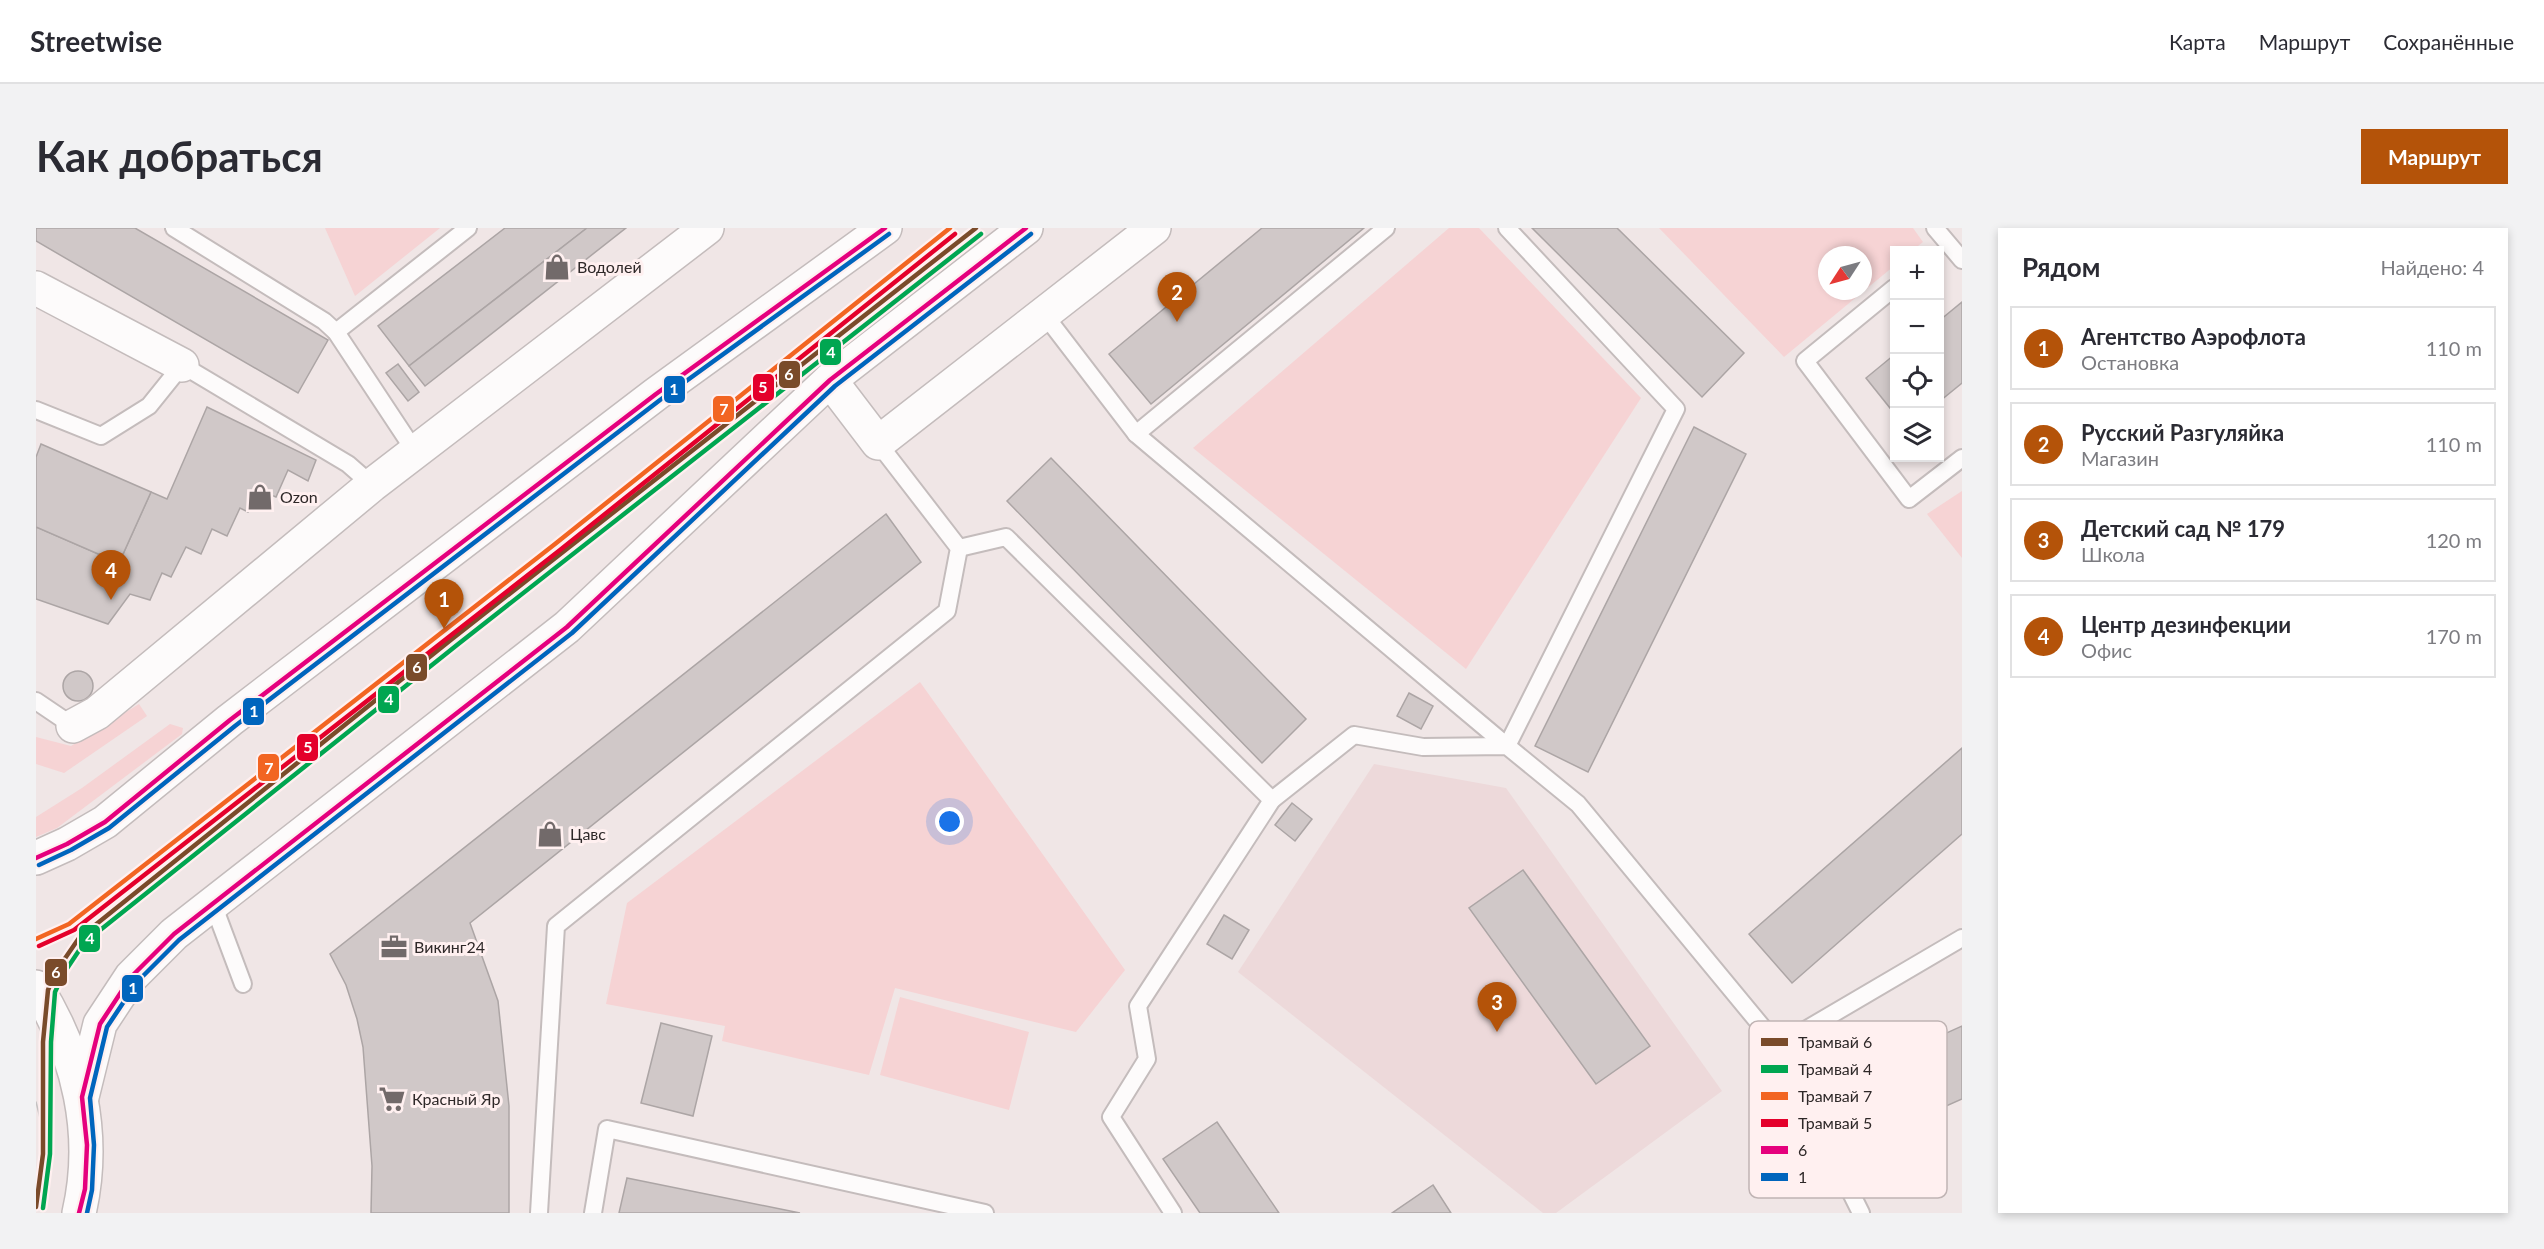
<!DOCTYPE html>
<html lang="ru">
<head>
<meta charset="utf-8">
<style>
	:root { --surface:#fff; --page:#f2f2f3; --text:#2b2b33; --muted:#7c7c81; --line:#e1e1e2; --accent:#b45309 }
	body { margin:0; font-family:Lato,sans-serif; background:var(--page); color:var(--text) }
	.controls { position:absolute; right:18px; top:18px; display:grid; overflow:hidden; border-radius:0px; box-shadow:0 3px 9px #0003 }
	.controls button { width:54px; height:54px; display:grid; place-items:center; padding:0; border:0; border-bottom:2px solid var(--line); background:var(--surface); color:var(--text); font:30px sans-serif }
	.compass { position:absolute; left:1782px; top:18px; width:54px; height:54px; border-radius:50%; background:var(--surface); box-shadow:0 3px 9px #0003; rotate:234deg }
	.you { position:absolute; left:914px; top:594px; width:21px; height:21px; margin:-15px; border:4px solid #fff; border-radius:50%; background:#1a73e8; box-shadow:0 0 0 9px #1a73e833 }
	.badge { display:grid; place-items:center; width:39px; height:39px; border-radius:50%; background:var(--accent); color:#fff; font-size:20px; font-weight:700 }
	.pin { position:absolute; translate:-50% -50px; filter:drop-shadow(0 2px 3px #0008) }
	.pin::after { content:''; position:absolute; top:32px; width:21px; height:18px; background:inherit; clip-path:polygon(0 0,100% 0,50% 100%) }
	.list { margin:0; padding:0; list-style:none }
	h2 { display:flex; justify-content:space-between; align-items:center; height:78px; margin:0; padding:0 24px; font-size:26px }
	h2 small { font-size:20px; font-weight:400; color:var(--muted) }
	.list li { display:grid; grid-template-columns:39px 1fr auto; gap:18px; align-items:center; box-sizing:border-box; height:84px; margin:0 12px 12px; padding:0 12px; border:2px solid var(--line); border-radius:0px }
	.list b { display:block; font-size:22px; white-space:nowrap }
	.list p { margin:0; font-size:20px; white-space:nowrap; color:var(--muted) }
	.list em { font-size:20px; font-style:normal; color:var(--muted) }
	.icon { flex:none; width:33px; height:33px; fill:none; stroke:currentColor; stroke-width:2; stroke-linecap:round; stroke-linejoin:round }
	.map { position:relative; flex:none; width:1926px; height:985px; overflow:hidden; border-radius:0px }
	header { display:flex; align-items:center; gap:36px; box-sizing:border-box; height:84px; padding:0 30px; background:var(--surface); border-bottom:2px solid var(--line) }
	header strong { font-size:28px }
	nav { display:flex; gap:33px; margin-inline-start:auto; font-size:21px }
	.intro { display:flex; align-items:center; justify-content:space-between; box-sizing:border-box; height:144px; padding:0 36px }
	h1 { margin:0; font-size:42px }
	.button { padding:15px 27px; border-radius:0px; background:var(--accent); color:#fff; font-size:21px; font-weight:700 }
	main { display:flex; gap:36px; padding:0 36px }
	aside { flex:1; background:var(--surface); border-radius:0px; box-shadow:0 3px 9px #0003 }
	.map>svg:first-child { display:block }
</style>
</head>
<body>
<header>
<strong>Streetwise</strong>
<nav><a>Карта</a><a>Маршрут</a><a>Сохранённые</a></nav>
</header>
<div class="intro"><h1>Как добраться</h1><a class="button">Маршрут</a></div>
<main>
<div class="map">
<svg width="1926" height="985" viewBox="0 0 1926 985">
	<rect width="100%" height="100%" fill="#f0e6e6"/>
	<polygon fill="#edd9da" points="1338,536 1470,560 1686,863 1520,985 1507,985 1202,744"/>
	<g fill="#f6d3d4" fill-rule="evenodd">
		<polygon points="289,0 404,0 319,68"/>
		<polygon points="1413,0 1443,0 1605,170 1430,441 1157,220"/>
		<path d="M1623,0H1877L1887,14L1877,22H1858V38L1748,129ZM1791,27H1827V63H1791Z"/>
		<polygon points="1926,263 1926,330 1891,286"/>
		<polygon points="884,454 1089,742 1040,804 859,760 833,847 686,813 689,798 570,776 591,675"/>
		<polygon points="103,476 111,488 28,545 0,536 0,509 35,518"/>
		<polygon points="134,496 147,500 146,506 21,600 0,609 0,589 46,560"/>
		<polygon points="864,769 993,804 973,882 844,847"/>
	</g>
	<g fill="#d0c8c8" stroke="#aca5a5" stroke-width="1.5">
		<polygon points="0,0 99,0 292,112 262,165 0,13"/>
		<polygon points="469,0 551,0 373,138 342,98"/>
		<polygon points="551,0 590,0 389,158 373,138"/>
		<polygon points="1226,0 1328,0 1115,176 1073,126"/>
		<polygon points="1496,0 1581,0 1708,125 1666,169"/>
		<polygon points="1926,74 1926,155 1904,173 1904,92"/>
		<polygon points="1858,127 1858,185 1830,150"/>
		<polygon points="362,136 383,164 372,173 350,145"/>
		<polygon points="171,179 280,232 272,253 252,242 240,269 225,263 212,284 204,280 191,308 176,301 165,326 150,319 135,349 126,345 114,372 94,366 72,396 0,371 0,299 83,335 115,264 131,271"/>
		<polygon points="1658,199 1710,226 1552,544 1499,518"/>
		<polygon points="5,216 115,264 83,335 0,299 0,229"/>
		<polygon points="1015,230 1270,491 1226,535 971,273"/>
		<polygon points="850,286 885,334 434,695 462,773 473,878 473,985 335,985 336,938 327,819 321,791 310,757 294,726"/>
		<circle cx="42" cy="458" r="15"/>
		<polygon points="1373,465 1397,478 1385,501 1361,488"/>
		<polygon points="1926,520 1926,606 1756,755 1713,706"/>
		<polygon points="1256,575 1276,591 1259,613 1239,597"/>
		<polygon points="1487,642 1614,818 1560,856 1433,680"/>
		<polygon points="1188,687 1213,702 1196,731 1171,716"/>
		<polygon points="625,795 676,808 657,888 605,875"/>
		<polygon points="1926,798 1926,871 1845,907 1820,846"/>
		<polygon points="1181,894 1243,985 1164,985 1127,931"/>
		<polygon points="591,950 764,985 583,985"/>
		<polygon points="1397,957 1415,985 1356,985"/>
	</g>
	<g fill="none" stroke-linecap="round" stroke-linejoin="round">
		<g stroke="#c4bcbc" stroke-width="20">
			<g id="lane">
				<polyline points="138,0 288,93 300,104 380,225"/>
				<polyline points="1899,0 1926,32"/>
				<polyline points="1858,60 1769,133 1873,271 1926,230"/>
				<polyline points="1008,86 1100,206 1471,518 1640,181 1471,0"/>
				<polyline points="300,104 432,0"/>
				<polyline points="0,182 65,208 113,178 146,137 312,236 336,257"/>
				<polyline points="1100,206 1350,0"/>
				<polyline points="923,320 970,309 1236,572 1318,507 1387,519 1471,518 1542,576 1742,818 1825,985"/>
				<polyline points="0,473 37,498"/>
				<polyline points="177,676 207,756"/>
				<polyline points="1742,818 1926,710"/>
				<polyline points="503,985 520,698 911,383 923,320 842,215"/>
				<polyline points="557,985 571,901 949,985"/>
				<polyline points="1137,985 1075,889 1111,831 1102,778 1236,572"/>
			</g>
		</g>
		<g stroke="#c4bcbc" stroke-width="36">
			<g id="street">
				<polyline points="0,60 146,137"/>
				<polyline points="794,152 842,215 1118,0"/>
				<polyline points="37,498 61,485 336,257 671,0"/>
			</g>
		</g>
		<g stroke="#c4bcbc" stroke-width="36">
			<g id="highway">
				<polyline points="0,630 31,616 69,594 194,492 620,166 849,0"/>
				<path d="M0,759C43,826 61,907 43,985"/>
				<polyline points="46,869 64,796 95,749 138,706 531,399 794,152 990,0"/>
			</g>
		</g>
		<use href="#lane" stroke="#fdfbfb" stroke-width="16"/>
		<use href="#street" stroke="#fdfbfb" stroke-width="33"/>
		<use href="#highway" stroke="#fdfbfb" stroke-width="33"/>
		<polyline stroke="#c4c1c1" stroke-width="1.5" points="0,874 4,890"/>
		<g stroke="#fff0f0" stroke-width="9">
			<g id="bus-1">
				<polyline points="0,630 31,616 69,594 194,492 620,166 849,0"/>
				<polyline points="43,985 49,961 51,917 46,869 64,796 95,749 138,706 531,399 794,152 990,0"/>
			</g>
		</g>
		<g stroke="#fff0f0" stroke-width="9">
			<g id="bus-2">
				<polyline points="3,637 35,622 73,600 199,498 624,172 853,6"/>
				<polyline points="51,985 56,962 58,917 54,870 71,799 101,754 143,712 536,405 799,158 995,6"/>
			</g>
		</g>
		<use href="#bus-1" stroke="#e5007d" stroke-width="4.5"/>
		<use href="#bus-2" stroke="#0065bd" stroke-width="4.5"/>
		<g stroke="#fff0f0" stroke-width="9">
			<polyline id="tram-1" points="0,979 7,926 7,814 12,762 21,742 43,710 416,411 940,0"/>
		</g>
		<g stroke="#fff0f0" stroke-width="9">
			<polyline id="tram-2" points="7,980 14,926 15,814 19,764 28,745 48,715 421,417 945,6"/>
		</g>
		<g stroke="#fff0f0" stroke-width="9">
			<polyline id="tram-3" points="0,711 33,696 519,316 914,0"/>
		</g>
		<g stroke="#fff0f0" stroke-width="9">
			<polyline id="tram-4" points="3,718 38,702 524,322 919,6"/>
		</g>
		<use href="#tram-1" stroke="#7a4b2a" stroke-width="4.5"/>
		<use href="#tram-2" stroke="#00a651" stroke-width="4.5"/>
		<use href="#tram-3" stroke="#f26522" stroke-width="4.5"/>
		<use href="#tram-4" stroke="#e4002b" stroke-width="4.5"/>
	</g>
	<defs>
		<g id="shop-bare" transform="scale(2.07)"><path d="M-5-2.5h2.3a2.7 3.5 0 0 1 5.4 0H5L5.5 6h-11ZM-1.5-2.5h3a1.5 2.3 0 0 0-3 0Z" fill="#726a6a" stroke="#fff0f0" stroke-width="2.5" paint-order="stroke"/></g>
		<g id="office-bare" transform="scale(2.07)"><path d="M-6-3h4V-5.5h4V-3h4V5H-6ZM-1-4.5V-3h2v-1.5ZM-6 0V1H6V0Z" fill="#726a6a" stroke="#fff0f0" stroke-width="2.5" paint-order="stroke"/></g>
		<g id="supermarket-bare" transform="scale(2.07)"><path d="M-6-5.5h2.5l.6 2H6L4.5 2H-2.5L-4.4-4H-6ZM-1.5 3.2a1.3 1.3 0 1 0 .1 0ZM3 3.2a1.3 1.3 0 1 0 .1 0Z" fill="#726a6a" stroke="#fff0f0" stroke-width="2.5" paint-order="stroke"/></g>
	</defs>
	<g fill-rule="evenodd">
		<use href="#shop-bare" x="521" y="39"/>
		<use href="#shop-bare" x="224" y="269"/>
		<use href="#shop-bare" x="514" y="606"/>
		<use href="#office-bare" x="358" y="719"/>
		<use href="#supermarket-bare" x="356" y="871"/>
	</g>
	<g text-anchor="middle" stroke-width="6" stroke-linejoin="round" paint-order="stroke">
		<g font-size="16" fill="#2e2828" stroke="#fff0f0" text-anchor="start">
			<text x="541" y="45">Водолей</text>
			<text x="244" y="275">Ozon</text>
			<text x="534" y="612">Цавс</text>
			<text x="378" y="725">Викинг24</text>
			<text x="376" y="877">Красный Яр</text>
		</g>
	</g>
	<rect x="1713" y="793" width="198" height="177" rx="9" fill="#fff0f0" stroke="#c0b4b4" stroke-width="1.5"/>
	<rect x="1725" y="810" width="27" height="8" fill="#7a4b2a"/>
	<rect x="1725" y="837" width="27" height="8" fill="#00a651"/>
	<rect x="1725" y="864" width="27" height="8" fill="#f26522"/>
	<rect x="1725" y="891" width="27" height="8" fill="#e4002b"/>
	<rect x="1725" y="918" width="27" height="8" fill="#e5007d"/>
	<rect x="1725" y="945" width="27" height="8" fill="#0065bd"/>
	<g font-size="16" fill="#2e2828">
		<text x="1762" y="820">Трамвай 6</text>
		<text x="1762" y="847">Трамвай 4</text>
		<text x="1762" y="874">Трамвай 7</text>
		<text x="1762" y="901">Трамвай 5</text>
		<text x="1762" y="928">6</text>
		<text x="1762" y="955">1</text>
	</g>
	<g stroke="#fff0f0" stroke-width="2">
		<rect x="783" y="110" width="23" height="28" rx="6" fill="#00a651"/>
		<rect x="742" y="132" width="23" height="29" rx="6" fill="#7a4b2a"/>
		<rect x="716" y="145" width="23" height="29" rx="6" fill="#e4002b"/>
		<rect x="627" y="147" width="23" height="29" rx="6" fill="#0065bd"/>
		<rect x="676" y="167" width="23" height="28" rx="6" fill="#f26522"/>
		<rect x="369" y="425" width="23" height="29" rx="6" fill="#7a4b2a"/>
		<rect x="341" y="457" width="23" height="29" rx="6" fill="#00a651"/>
		<rect x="206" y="469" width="23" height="29" rx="6" fill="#0065bd"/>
		<rect x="260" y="505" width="23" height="29" rx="6" fill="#e4002b"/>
		<rect x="221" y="525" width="23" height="29" rx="6" fill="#f26522"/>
		<rect x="42" y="696" width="23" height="29" rx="6" fill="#00a651"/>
		<rect x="8" y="730" width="24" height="29" rx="6" fill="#7a4b2a"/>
		<rect x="85" y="746" width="23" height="29" rx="6" fill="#0065bd"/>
	</g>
	<g font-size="16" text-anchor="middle" font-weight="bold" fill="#fff">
		<text x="795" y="130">4</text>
		<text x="753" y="152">6</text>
		<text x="727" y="165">5</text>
		<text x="638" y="167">1</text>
		<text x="688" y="187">7</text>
		<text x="381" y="445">6</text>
		<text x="353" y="477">4</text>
		<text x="218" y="489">1</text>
		<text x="272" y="525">5</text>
		<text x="233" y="546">7</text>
		<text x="54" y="716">4</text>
		<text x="20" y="750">6</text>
		<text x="97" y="766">1</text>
	</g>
</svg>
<div class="controls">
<button>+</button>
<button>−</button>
<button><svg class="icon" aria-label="locate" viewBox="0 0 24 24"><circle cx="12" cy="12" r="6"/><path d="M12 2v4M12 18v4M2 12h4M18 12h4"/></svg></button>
<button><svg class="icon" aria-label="layers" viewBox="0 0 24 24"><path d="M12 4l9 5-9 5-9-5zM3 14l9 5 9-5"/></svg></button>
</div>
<svg class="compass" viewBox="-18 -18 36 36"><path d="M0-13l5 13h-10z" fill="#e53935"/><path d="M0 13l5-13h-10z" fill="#7c7c81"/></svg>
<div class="you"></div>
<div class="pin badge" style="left:408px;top:401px">1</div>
<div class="pin badge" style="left:1141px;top:94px">2</div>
<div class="pin badge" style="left:1461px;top:804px">3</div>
<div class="pin badge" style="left:75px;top:372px">4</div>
</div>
<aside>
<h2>Рядом<small>Найдено: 4</small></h2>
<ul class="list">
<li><span class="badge">1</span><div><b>Агентство Аэрофлота</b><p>Остановка</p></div><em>110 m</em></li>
<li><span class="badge">2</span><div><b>Русский Разгуляйка</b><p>Магазин</p></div><em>110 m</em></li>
<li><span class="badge">3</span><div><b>Детский сад № 179</b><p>Школа</p></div><em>120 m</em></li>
<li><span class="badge">4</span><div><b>Центр дезинфекции</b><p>Офис</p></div><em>170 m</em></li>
</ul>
</aside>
</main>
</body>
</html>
